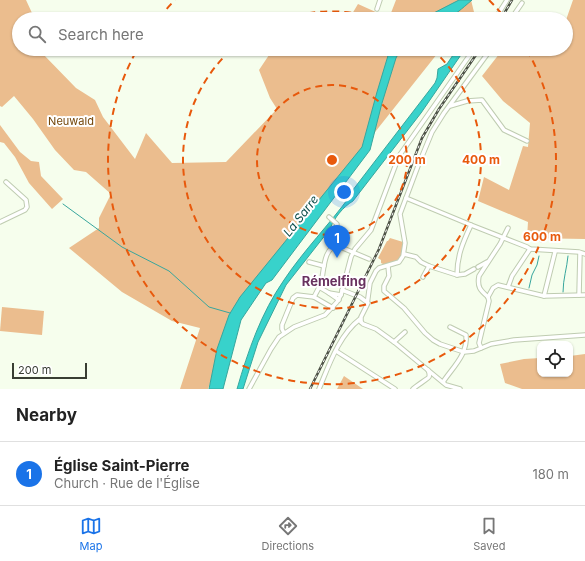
<!DOCTYPE html>
<html lang="en">
<head>
<meta charset="utf-8">
<style>
	:root { --surface:#fff; --page:#f6f6f6; --text:#222; --muted:#767676; --line:#e0e0e0; --accent:#1a73e8 }
	body { margin:0; font-family:Inter,sans-serif; background:var(--page); color:var(--text) }
	.controls { position:absolute; right:12px; bottom:12px; display:grid; overflow:hidden; border-radius:8px; box-shadow:0 1px 3px #0004 }
	.controls button { width:36px; height:36px; display:grid; place-items:center; padding:0; border:0; border-bottom:1px solid var(--line); background:var(--surface); color:var(--text); font:20px sans-serif }
	.scale { position:absolute; left:12px; bottom:10px; width:75px; box-sizing:border-box; padding-left:4px; border:2px solid #393e33; border-top:0; font-size:11px; line-height:14px; white-space:nowrap; color:#393e33; -webkit-text-stroke:3px #fff; paint-order:stroke }
	.you { position:absolute; left:344px; top:192px; width:14px; height:14px; margin:-10px; border:3px solid #fff; border-radius:50%; background:#1a73e8; box-shadow:0 0 0 6px #1a73e833 }
	.badge { display:grid; place-items:center; width:26px; height:26px; border-radius:50%; background:var(--accent); color:#fff; font-size:13px; font-weight:700 }
	.pin { position:absolute; translate:-50% -33px; filter:drop-shadow(0 1px 2px #0008) }
	.pin::after { content:''; position:absolute; top:21px; width:14px; height:12px; background:inherit; clip-path:polygon(0 0,100% 0,50% 100%) }
	.list { margin:0; padding:0; list-style:none }
	h2 { display:flex; justify-content:space-between; align-items:center; height:52px; margin:0; padding:0 16px; font-size:17px }
	h2 small { font-size:13px; font-weight:400; color:var(--muted) }
	.list li { display:grid; grid-template-columns:26px 1fr auto; gap:12px; align-items:center; box-sizing:border-box; height:64px; padding:0 16px; border-top:1px solid var(--line) }
	.list b { display:block; font-size:15px; white-space:nowrap }
	.list p { margin:0; font-size:13px; white-space:nowrap; color:var(--muted) }
	.list em { font-size:13px; font-style:normal; color:var(--muted) }
	.icon { flex:none; width:22px; height:22px; fill:none; stroke:currentColor; stroke-width:2; stroke-linecap:round; stroke-linejoin:round }
	.map { position:relative; flex:none; width:585px; height:389px; overflow:hidden }
	.search { position:absolute; background:var(--surface); box-shadow:0 1px 3px #0004; left:12px; right:12px; top:12px; height:44px; display:flex; align-items:center; gap:10px; box-sizing:border-box; padding:0 14px; border-radius:22px; color:var(--muted); font-size:15px }
	.sheet { height:116px; background:var(--surface) }
	nav { display:flex; justify-content:space-around; align-items:center; box-sizing:border-box; height:56px; border-top:1px solid var(--line); background:var(--surface); font-size:11px; color:var(--muted) }
	nav a { display:grid; justify-items:center; gap:2px }
	nav .on { color:var(--accent) }
	.map>svg:first-child { display:block }
</style>
</head>
<body>
<div class="map">
<svg width="585" height="389" viewBox="0 0 585 389">
	<rect width="100%" height="100%" fill="#f6feed"/>
	<g fill="#ebbd8e">
		<polygon points="0,0 26,0 32,13 30,15 31,19 19,19 19,49 41,49 42,53 76,88 95,100 103,117 135,159 146,133 172,163 226,162 277,109 270,98 259,70 273,49 441,49 306,219 240,299 208,389 180,389 200,328 172,321 122,292 69,248 99,228 99,218 111,194 86,172 74,170 55,150 33,119 14,96 2,107 0,106"/>
		<polygon points="396,0 471,0 474,12 470,19 349,19 358,4 389,18"/>
		<polygon points="573,0 585,0 585,239 527,238 528,222 478,201 484,177 509,190 523,146 528,147 530,123 503,101 482,76 503,49 543,49 551,52 553,49 566,49 566,20"/>
		<polygon points="0,125 20,152 31,161 39,162 41,176 63,199 52,209 29,183 15,157 4,143 0,142"/>
		<polygon points="390,238 403,242 402,256 395,262 385,265 381,263 381,260 378,258 387,241 388,241"/>
		<polygon points="2,307 44,311 42,335 0,331"/>
		<polygon points="585,354 585,389 522,389 505,383 500,364 524,359 540,358 540,374 570,374 570,356"/>
		<polygon points="344,376 363,389 337,389"/>
	</g>
	<g fill="#38d2cb" stroke="#38a69d">
		<path d="M459,0H472C450,19 451,19 422,19Z"/>
		<polygon points="390,49 401,49 396,58 382,103 370,150 272,280 266,283 241,320 223,389 209,389 217,349 229,315 240,297 362,147 377,92"/>
		<path d="M457,49H465L421,113L353,201C343,207 334,218 330,229L286,285L258,342L243,389H237C248,351 261,313 284,280C304,250 329,225 350,196L349,195L435,83L437,78L438,69L447,64Z"/>
	</g>
	<g fill="none" stroke-linecap="round" stroke-linejoin="round">
		<g stroke="#38a69d" stroke-width="1">
			<polyline points="63,204 122,247 169,271 209,307 230,313"/>
			<polyline points="529,288 532,275 537,265 539,256"/>
			<path d="M563,292C563,279 567,268 568,256"/>
		</g>
		<g stroke="#bfccb1" stroke-width="5.5">
			<g id="minor">
				<polyline points="377,9 380,0"/>
				<polyline points="495,19 507,0"/>
				<polyline points="511,19 522,3"/>
				<polyline points="450,106 467,101 482,100 504,130 527,141"/>
				<polyline points="406,198 471,225 527,247 530,249 579,252 585,254"/>
				<polyline points="329,217 337,224 335,235 337,246"/>
				<polyline points="0,222 25,210 27,207 26,200 6,182"/>
				<polyline points="404,254 416,257 421,262 429,266 457,275 465,274 474,269"/>
				<polyline points="309,262 324,266"/>
				<polyline points="388,266 389,276 384,286 384,291 404,308 425,333 433,340 440,344 464,352 474,351 491,344 514,340 585,335"/>
				<polyline points="478,267 487,262"/>
				<path d="M457,275C457,256 463,242 471,225"/>
				<polyline points="423,277 429,266"/>
				<polyline points="319,287 329,293"/>
				<polyline points="508,287 512,276 530,249"/>
				<polyline points="342,290 360,297 368,303"/>
				<polyline points="579,295 580,253"/>
				<polyline points="544,296 555,252"/>
				<path d="M314,297C316,293 319,288 321,283C324,273 323,246 338,246L369,259"/>
				<polyline points="488,297 493,288 498,285 544,296 585,295"/>
				<path d="M488,297C480,290 477,287 479,276L500,244L508,228"/>
				<polyline points="339,300 329,293 341,295"/>
				<polyline points="361,322 361,317 367,305 370,283 376,271 379,268 399,262 403,256 405,243 400,214 418,166 432,132 444,113 491,49"/>
				<polyline points="361,322 363,324 376,329 394,342 446,385 460,389"/>
				<polyline points="284,333 282,329 282,325 293,298 297,295 314,297 333,308"/>
				<polyline points="394,342 405,332"/>
				<polyline points="481,348 479,343 489,301 488,297"/>
				<polyline points="336,351 395,389"/>
				<path d="M443,382C453,367 468,354 466,335L450,327"/>
				<polyline points="249,389 271,349 279,337 294,327 325,315 337,302 341,295 351,257 355,249 371,230 399,156 474,49"/>
				<path d="M319,389C329,365 339,335 360,319"/>
				<path d="M413,389C416,386 429,378 429,377C430,374 429,372 428,370"/>
			</g>
		</g>
		<use href="#minor" stroke="#fff" stroke-width="3.5"/>
		<g stroke="#4d5246" stroke-width="2.5">
			<g id="rail">
				<polyline points="501,19 512,0"/>
				<polyline points="310,389 379,249 422,138 439,109 480,49"/>
			</g>
		</g>
		<use href="#rail" stroke="#fff" stroke-width="1" stroke-dasharray="3" stroke-linecap="butt"/>
	</g>
	<g fill="none" stroke="#e8590c" stroke-width="2" stroke-dasharray="7 5">
		<circle cx="332" cy="160" r="75"/>
		<path d="M285 19A149 149 0 0 1 379 19M432 49A149 149 0 1 1 232 49"/>
		<path d="M159 18A224 224 0 0 1 175 0M489 0A224 224 0 0 1 505 18M527 50A224 224 0 1 1 137 50"/>
	</g>
	<g text-anchor="middle" stroke-width="4" stroke-linejoin="round" paint-order="stroke">
		<g font-size="11" fill="#734609" stroke="#fff">
			<text x="71" y="125">Neuwald</text>
		</g>
		<g font-size="12" font-style="italic" fill="#0d4e4b" stroke="#fff">
			<text transform="translate(301 216) rotate(-52)" y="4">La Sarre</text>
		</g>
		<g font-size="13" font-weight="bold" fill="#68315f" stroke="#fff">
			<text x="334" y="286">Rémelfing</text>
		</g>
	</g>
	<circle cx="332" cy="160" r="6" fill="#e8590c" stroke="#fff" stroke-width="2"/>
	<g font-size="12" text-anchor="middle" font-weight="bold" fill="#e8590c" stroke="#fff" stroke-width="4" stroke-linejoin="round" paint-order="stroke">
		<text x="407" y="164">200 m</text>
		<text x="481" y="164">400 m</text>
		<text x="542" y="241">600 m</text>
	</g>
</svg>
<div class="controls">
<button><svg class="icon" aria-label="locate" viewBox="0 0 24 24"><circle cx="12" cy="12" r="6"/><path d="M12 2v4M12 18v4M2 12h4M18 12h4"/></svg></button>
</div>
<div class="scale">200 m</div>
<div class="you"></div>
<div class="pin badge" style="left:337px;top:258px">1</div>
<div class="search"><svg class="icon" aria-label="search" viewBox="0 0 24 24"><circle cx="10" cy="10" r="6"/><path d="M15 15l6 6"/></svg>Search here</div>
</div>
<section class="sheet">
<h2>Nearby<small></small></h2>
<ul class="list">
<li><span class="badge">1</span><div><b>Église Saint-Pierre</b><p>Church · Rue de l'Église</p></div><em>180 m</em></li>
</ul>
</section>
<nav>
<a class="on"><svg class="icon" aria-label="map" viewBox="0 0 24 24"><path d="M3 6l6-2 6 2 6-2v14l-6 2-6-2-6 2zM9 4v14M15 6v14"/></svg>Map</a>
<a><svg class="icon" aria-label="directions" viewBox="0 0 24 24"><path d="M12 3l9 9-9 9-9-9zM9 14v-3h6M13 9l2 2-2 2"/></svg>Directions</a>
<a><svg class="icon" aria-label="saved" viewBox="0 0 24 24"><path d="M7 4h10v16l-5-4-5 4z"/></svg>Saved</a>
</nav>
</body>
</html>
